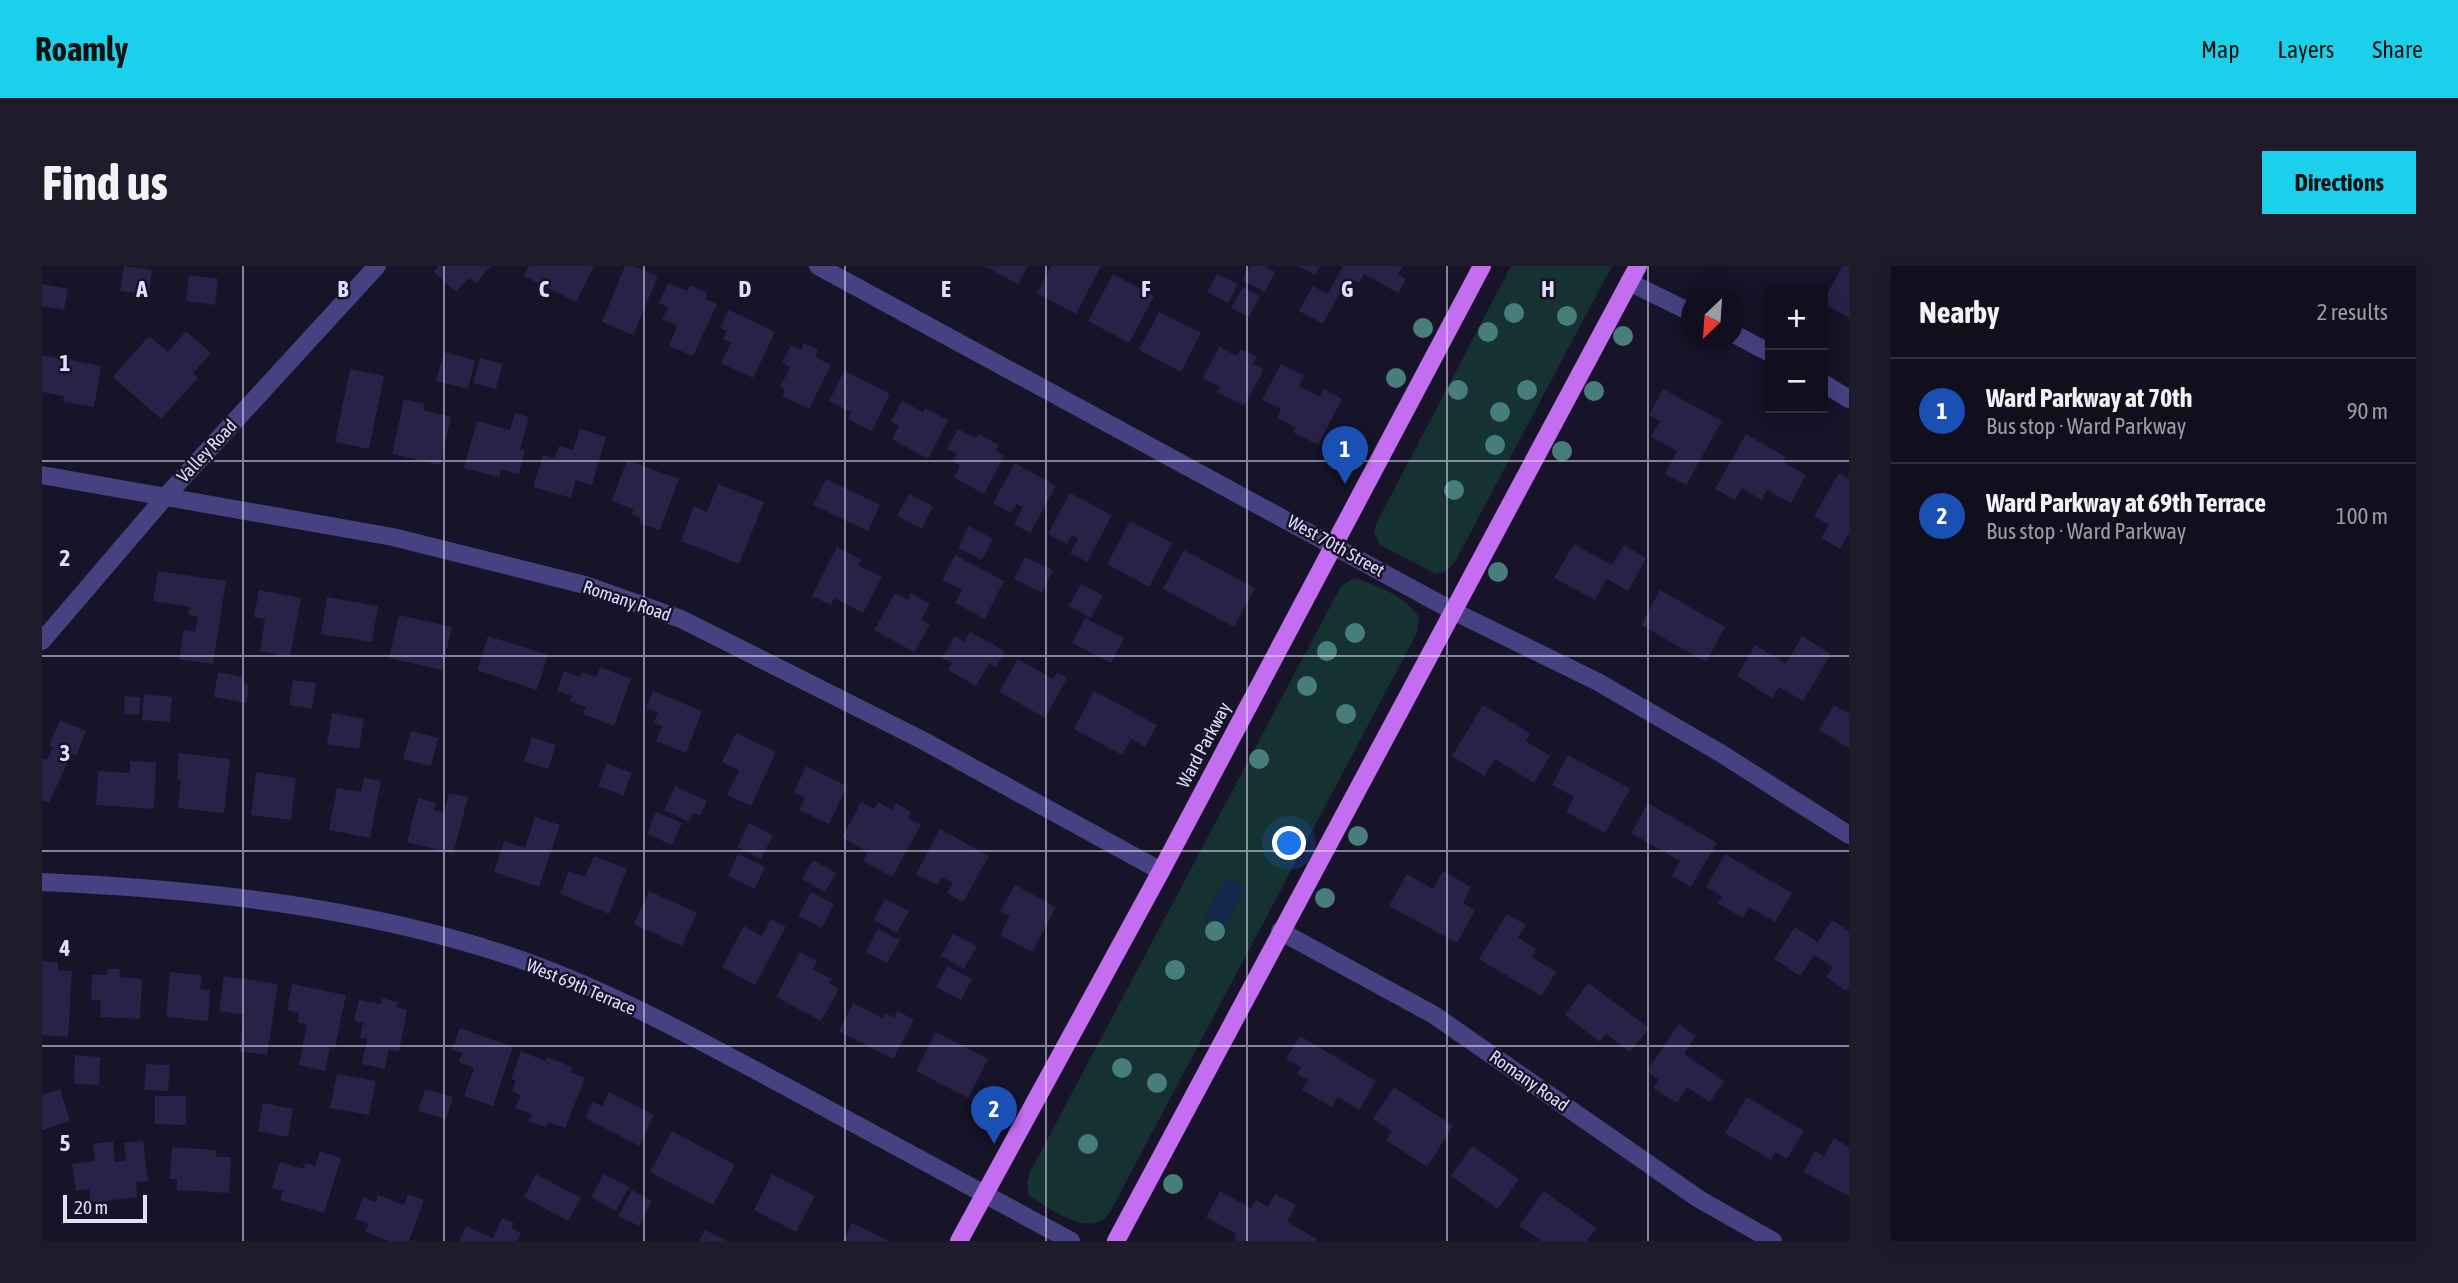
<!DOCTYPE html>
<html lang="en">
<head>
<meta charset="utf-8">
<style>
	:root { --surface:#110e1e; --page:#1e1c2b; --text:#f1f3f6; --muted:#9c9ca4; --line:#302e3c; --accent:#1bd0ea }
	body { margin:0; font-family:"Asap Condensed",sans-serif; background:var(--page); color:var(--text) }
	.controls { position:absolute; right:21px; top:21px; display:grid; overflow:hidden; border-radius:0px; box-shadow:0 4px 18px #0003 }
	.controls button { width:63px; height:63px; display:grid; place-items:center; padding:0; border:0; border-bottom:2px solid var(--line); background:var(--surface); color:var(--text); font:35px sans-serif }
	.compass { position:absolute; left:1639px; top:21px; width:63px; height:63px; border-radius:50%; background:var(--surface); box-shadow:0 4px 18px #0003; rotate:205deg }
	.scale { position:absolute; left:21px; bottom:18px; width:84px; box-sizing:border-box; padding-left:7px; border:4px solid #e1ddfc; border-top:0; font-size:19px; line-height:24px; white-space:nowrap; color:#e1ddfc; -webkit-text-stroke:5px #171328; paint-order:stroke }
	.you { position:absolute; left:1248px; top:578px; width:24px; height:24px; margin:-18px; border:5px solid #fff; border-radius:50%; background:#1a73e8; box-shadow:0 0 0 10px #1a73e833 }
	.badge { display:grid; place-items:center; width:46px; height:46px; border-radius:50%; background:var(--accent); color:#fff; font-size:23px; font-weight:700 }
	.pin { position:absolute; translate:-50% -58px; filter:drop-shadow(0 2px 4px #0008) }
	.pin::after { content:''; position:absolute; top:37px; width:24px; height:21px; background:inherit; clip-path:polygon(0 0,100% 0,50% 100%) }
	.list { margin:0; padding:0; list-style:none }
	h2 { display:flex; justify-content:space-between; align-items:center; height:91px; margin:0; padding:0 28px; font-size:30px }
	h2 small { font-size:23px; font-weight:400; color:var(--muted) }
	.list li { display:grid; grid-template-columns:46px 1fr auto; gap:21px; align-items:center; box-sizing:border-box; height:105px; padding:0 28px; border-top:2px solid var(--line) }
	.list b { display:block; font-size:26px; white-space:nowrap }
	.list p { margin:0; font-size:23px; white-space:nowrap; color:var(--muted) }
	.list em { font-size:23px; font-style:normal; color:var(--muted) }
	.map { position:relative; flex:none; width:1807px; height:975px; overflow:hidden; border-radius:0px }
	header { display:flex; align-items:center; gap:42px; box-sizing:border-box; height:98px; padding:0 35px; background:var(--accent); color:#111 }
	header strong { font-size:33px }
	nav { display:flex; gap:38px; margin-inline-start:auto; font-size:24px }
	.intro { display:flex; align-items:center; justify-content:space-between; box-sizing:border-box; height:168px; padding:0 42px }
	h1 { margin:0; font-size:49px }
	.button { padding:18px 32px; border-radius:0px; background:var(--accent); color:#111; font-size:24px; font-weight:700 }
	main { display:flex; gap:42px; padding:0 42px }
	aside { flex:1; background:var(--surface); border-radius:0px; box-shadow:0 4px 18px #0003 }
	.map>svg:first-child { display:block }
</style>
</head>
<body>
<header>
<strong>Roamly</strong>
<nav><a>Map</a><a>Layers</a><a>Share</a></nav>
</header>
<div class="intro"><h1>Find us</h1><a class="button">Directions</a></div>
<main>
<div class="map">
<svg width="1807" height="975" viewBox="0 0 1807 975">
	<rect width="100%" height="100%" fill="#171328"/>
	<g fill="#163131">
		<path d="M1469,0H1570L1414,294C1408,302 1405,306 1394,308L1338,279L1332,266L1334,258Z"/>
		<path d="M1312,312C1331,317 1369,333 1377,352L1375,367L1068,946C1049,975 1010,943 987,930L985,917L987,908L1299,320Z"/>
	</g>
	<polygon fill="#14284b" points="1184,611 1203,621 1181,663 1162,653"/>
	<g fill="#292147">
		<polygon points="82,0 110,4 107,29 78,25"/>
		<polygon points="397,0 449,0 434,17 427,12 414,26 392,6"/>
		<polygon points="487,0 552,0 534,36 482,10"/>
		<polygon points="583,0 592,0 616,10 591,69 560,56"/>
		<polygon points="942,0 986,0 976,18"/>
		<polygon points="1009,0 1059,0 1034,48 995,27"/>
		<polygon points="1208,0 1223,0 1233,6 1223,26 1200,14"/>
		<polygon points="1256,0 1278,0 1273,9"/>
		<polygon points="1301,0 1361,0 1356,8 1364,13 1356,27 1322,8 1317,17 1306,12 1281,58 1257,45 1271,20 1286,28"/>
		<polygon points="1800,0 1807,0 1807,52 1781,37"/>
		<polygon points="1071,8 1112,30 1087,77 1046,55"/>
		<polygon points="1175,8 1196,18 1186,37 1165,26"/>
		<polygon points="147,9 176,13 173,39 144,35"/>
		<polygon points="626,17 645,25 648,19 665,27 663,33 675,38 651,90 627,80 635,60 620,53 626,41 617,37"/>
		<polygon points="0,18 26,23 22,44 0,40"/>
		<polygon points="1201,21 1218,30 1207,51 1189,42"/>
		<polygon points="687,44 733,66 711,112 679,97 689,77 681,73 685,65 678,62"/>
		<polygon points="1117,46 1159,67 1139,106 1097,84"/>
		<polygon points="144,65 169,87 151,107 156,112 119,153 71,111 107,70 126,86"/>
		<polygon points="762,77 776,84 773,91 789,99 767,143 740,130 743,124 738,121 748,101 740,97 749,79 759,84"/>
		<polygon points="1177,81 1195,90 1199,83 1215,91 1211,98 1222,103 1202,140 1175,126 1178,121 1161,112"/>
		<polygon points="402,86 433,94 426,123 394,115"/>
		<polygon points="0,89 59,100 52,141 22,136 22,130 0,126"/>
		<polygon points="438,92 461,98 454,123 431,117"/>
		<polygon points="1239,98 1262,110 1257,120 1278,131 1282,123 1300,133 1276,179 1251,166 1254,161 1235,152 1239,143 1220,134"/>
		<polygon points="308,103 342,110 327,183 293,176"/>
		<polygon points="802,105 848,128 830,165 806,153 809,146 787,135"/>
		<polygon points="1621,123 1680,155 1644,219 1623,208 1635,185 1609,171 1618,155 1607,149"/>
		<polygon points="362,133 382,138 381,144 409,151 398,199 350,188"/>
		<polygon points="860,135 881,146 883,142 906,154 886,193 850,173 857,160 849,155"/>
		<polygon points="473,147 487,151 478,183 483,185 477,208 459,204 457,211 422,202 435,155 468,164"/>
		<polygon points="538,163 564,171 550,219 534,214 529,232 491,221 501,189 513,192 517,180 531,184"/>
		<polygon points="916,163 934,172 936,168 957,179 954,185 962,190 942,228 912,212 918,200 911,195 915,188 905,183"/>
		<polygon points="1704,168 1744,191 1741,196 1764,209 1749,237 1725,224 1720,234 1700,222 1693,234 1673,223"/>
		<polygon points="585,194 637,213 618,264 597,257 599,252 590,248 591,243 570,235"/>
		<polygon points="973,197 1014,220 988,267 972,258 981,241 975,238 969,247 951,237"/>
		<polygon points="1797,207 1807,213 1807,267 1798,283 1779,272 1787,259 1772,250"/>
		<polygon points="784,213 838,239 826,265 771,239"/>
		<polygon points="676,218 722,236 697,298 639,275 652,240 665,246"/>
		<polygon points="1028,227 1070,249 1045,296 1028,287 1036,272 1030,269 1025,278 1006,268"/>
		<polygon points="867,228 891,240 880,263 855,250"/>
		<polygon points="1088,255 1130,277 1107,321 1065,298"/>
		<polygon points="927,260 951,273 940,294 916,282"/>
		<polygon points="1532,278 1570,299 1582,279 1604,292 1586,325 1565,313 1553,334 1512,312"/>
		<polygon points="795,281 819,294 816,299 840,311 821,347 792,332 789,339 770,330"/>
		<polygon points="1142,284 1213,322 1192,361 1121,323"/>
		<polygon points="913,289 962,315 943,353 913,337 920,324 900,314"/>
		<polygon points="983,291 1011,304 1000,327 972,313"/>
		<polygon points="116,305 184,315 171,398 137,393 142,364 153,366 156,350 146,349 148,341 111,335"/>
		<polygon points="1039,318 1061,329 1049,352 1027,340"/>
		<polygon points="217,324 259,332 248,391 218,385 223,353 212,351"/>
		<polygon points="1618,324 1683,361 1664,396 1599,359"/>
		<polygon points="853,327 866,334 869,327 888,338 879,354 888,359 872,386 832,364"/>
		<polygon points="285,331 336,340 330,376 279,368"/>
		<polygon points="357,349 410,361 400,404 347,392"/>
		<polygon points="1043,352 1082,372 1069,397 1030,377"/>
		<polygon points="928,366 963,385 954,401 947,397 934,420 906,404 910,397 900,392 913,370 922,376"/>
		<polygon points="446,370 506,389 495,424 435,404"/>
		<polygon points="1760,370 1789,388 1761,435 1737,421 1730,432 1695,410 1713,379 1744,398"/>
		<polygon points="976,393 1011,413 1015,406 1025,412 1003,452 957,426"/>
		<polygon points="558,401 589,413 572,460 541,448 544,441 528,435 530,430 515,425 522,405 538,411 540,406 554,411"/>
		<polygon points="176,406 201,411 200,418 207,419 204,437 172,431"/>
		<polygon points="251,414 274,417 270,443 247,439"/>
		<polygon points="611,425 660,445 644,487 614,475 620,460 611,457 616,447 604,442"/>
		<polygon points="1052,425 1115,459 1103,481 1089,473 1080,489 1032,463"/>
		<polygon points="102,428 130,431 128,456 100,454"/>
		<polygon points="83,430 98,431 97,449 82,448"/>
		<polygon points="1441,439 1488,467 1484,475 1508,490 1492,517 1453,493 1442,510 1410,490"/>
		<polygon points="1792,439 1807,448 1807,482 1777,464"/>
		<polygon points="290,447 322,453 317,483 285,478"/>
		<polygon points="18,454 44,465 34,490 29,488 7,537 0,534 0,492 5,494 11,481 7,479"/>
		<polygon points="369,465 396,472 389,500 361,493"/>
		<polygon points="694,467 734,486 709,540 685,529 697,504 680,496"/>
		<polygon points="490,471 514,479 506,503 482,495"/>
		<polygon points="137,487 188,493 182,547 136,542 139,514 135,513"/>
		<polygon points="1526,489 1588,523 1563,567 1524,546 1532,531 1510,519"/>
		<polygon points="88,495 114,496 112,543 54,539 56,505 88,507"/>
		<polygon points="565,497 590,507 581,530 556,520"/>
		<polygon points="764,500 805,520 787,558 757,544 763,532 752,526"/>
		<polygon points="214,506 254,512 249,554 209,549"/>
		<polygon points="322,512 339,515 328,572 287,564 295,522 319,526"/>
		<polygon points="633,520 665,535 658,550 651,547 647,556 622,544"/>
		<polygon points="407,527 426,531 411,588 365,576 376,532 394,537 392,544 402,546"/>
		<polygon points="819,536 832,543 836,536 850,544 854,537 869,546 866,552 879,559 850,611 821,595 826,586 800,572"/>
		<polygon points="1606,537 1675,577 1649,621 1630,610 1638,595 1589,567"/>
		<polygon points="614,546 640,557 630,579 605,568"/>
		<polygon points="493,551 518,559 497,621 452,606 462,575 483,582"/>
		<polygon points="707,557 731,569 719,593 695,581"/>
		<polygon points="898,563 947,590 921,636 905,627 911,617 900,611 895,619 874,608"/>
		<polygon points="696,588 723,601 713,623 686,610"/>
		<polygon points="1683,588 1750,627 1733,656 1707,641 1701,652 1675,637 1680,630 1664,621"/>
		<polygon points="552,590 585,603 567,648 518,628 527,605 543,611"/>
		<polygon points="771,594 794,607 783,626 760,613"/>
		<polygon points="1401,605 1429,621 1421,637 1433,644 1415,677 1347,640 1365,608 1391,623"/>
		<polygon points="973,619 1014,641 990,686 958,669 968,650 958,645"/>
		<polygon points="607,625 655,647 640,680 592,658"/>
		<polygon points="769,626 792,638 780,662 756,650"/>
		<polygon points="843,633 867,645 855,667 832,654"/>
		<polygon points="1465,648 1484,659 1476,671 1494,683 1490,691 1514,706 1499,730 1437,693"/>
		<polygon points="729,653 744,661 713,719 680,701 702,660 720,670"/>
		<polygon points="1790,654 1807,665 1807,720 1804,725 1784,711 1791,701 1772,689 1758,710 1732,693 1753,661 1776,676"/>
		<polygon points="836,663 858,674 845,697 824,686"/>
		<polygon points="911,668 935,680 922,703 899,690"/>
		<polygon points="758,686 775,695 771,703 790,713 787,717 797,723 779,755 734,731"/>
		<polygon points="0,695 16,696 16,704 30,705 26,771 0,769"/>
		<polygon points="905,700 930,713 919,734 894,721"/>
		<polygon points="65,703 78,703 77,711 100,713 98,753 58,751 59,734 49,734 50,709 65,709"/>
		<polygon points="128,706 160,709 158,723 168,724 166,755 124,751"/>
		<polygon points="182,710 236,718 225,789 197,785 202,749 177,745"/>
		<polygon points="1546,717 1607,762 1588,786 1564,768 1558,776 1523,749"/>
		<polygon points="250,718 304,729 293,782 288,781 283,805 257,799 265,758 256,757 257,747 245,744"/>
		<polygon points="340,732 356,736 354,741 365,744 357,786 347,784 343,803 320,798 325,773 318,772 321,757 312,755 317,734 339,738"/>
		<polygon points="811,737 841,752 844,747 852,752 856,745 872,754 851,793 797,765"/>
		<polygon points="1637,758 1654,770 1642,788 1682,815 1668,836 1645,821 1635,837 1611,822 1617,814 1605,805"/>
		<polygon points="418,762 471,781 451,840 422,830 432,802 417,796 420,787 410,784"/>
		<polygon points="894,766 946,793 926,832 874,805"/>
		<polygon points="1258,770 1334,815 1317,844 1296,831 1290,841 1260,824 1266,814 1255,808 1259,801 1244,793"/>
		<polygon points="479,785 503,795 505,791 530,801 528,806 543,812 523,862 506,856 504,861 487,855 490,848 473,842 479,829 470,825 474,815 469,813"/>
		<polygon points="33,789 58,791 57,819 32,818"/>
		<polygon points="104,798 128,799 126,825 102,824"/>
		<polygon points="295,808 334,815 327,849 288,842"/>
		<polygon points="1352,821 1411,860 1385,901 1344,874 1350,865 1331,853"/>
		<polygon points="18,823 28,855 0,864 0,829"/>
		<polygon points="383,823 411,831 404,853 376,845"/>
		<polygon points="567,826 612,849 597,880 543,852 551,836 560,840"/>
		<polygon points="113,830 144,830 144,859 113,858"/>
		<polygon points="1705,831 1762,865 1745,893 1733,886 1729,894 1683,867"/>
		<polygon points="221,837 251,843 246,871 216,865"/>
		<polygon points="630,865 693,899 671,939 608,906"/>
		<polygon points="1792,872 1807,881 1807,930 1762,906 1773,885 1782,890"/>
		<polygon points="71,875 73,896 84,894 82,877 101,875 106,915 94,916 95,931 48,937 47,923 34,925 30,898 53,895 51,878"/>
		<polygon points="1430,880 1477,913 1456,943 1409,910"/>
		<polygon points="130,881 174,884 174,891 189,891 187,927 135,924 135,913 128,913"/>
		<polygon points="278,885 299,892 282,947 238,934 241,925 230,922 238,896 262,903 264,897 273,900"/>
		<polygon points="494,908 539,932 526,955 482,931"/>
		<polygon points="562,908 587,921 574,945 549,931"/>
		<polygon points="730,908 773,930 754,966 712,944"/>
		<polygon points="590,924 610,935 597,960 576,950"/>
		<polygon points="1178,925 1209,942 1214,934 1226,941 1233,928 1254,939 1245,956 1275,973 1274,975 1196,975 1192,973 1195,968 1164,951"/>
		<polygon points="1502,925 1554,962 1545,975 1500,975 1477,960"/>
		<polygon points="366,928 382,934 367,975 347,975 323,966 327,958 313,953 321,931 334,936 336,929 362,939"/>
		<polygon points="460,952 472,957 469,962 479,967 475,975 417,975 424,960 451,972"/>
		<polygon points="810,957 846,975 801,975"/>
		<polygon points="663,964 685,975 657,975"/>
	</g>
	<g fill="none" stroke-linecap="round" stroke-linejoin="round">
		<g stroke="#464282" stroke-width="18">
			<polyline points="776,0 1411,345 1556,416 1680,488 1807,569"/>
			<polyline points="1587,16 1650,47"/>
			<polyline points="1692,68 1728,87"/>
			<polyline points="1781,117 1807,133"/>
			<polyline points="0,209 351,271 543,319 639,353 880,474 1119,605"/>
			<polyline points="0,375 124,230 335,0"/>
			<path d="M0,616C156,623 316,640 465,689C561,721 651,771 741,819C837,871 933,923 1029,975"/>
			<polyline points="1238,665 1392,749 1657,933 1731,975"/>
		</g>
		<g stroke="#c36ef1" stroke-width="18">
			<polyline points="917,975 1119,605 1440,0"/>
			<polyline points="1074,975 1596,0"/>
		</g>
	</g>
	<g fill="#477e7b">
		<circle cx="1472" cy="47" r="10"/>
		<circle cx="1525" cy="50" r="10"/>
		<circle cx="1381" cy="62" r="10"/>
		<circle cx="1446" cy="66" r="10"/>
		<circle cx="1581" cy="70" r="10"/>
		<circle cx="1354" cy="112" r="10"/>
		<circle cx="1416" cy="124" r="10"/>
		<circle cx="1485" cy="124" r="10"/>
		<circle cx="1552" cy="125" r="10"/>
		<circle cx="1458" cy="146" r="10"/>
		<circle cx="1453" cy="179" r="10"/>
		<circle cx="1520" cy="185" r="10"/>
		<circle cx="1412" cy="224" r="10"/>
		<circle cx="1456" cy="306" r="10"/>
		<circle cx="1313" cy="367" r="10"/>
		<circle cx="1285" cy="385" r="10"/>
		<circle cx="1265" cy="420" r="10"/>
		<circle cx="1304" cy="448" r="10"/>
		<circle cx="1217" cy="493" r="10"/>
		<circle cx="1316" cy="570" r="10"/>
		<circle cx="1283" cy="632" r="10"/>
		<circle cx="1173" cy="665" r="10"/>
		<circle cx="1133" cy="704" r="10"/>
		<circle cx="1080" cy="802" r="10"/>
		<circle cx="1115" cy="817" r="10"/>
		<circle cx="1046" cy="878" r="10"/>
		<circle cx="1131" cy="918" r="10"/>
	</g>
	<path fill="none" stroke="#e1ddfc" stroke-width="2" stroke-opacity="0.55" d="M201,0V975M402,0V975M602,0V975M803,0V975M1004,0V975M1205,0V975M1405,0V975M1606,0V975M0,195H1807M0,390H1807M0,585H1807M0,780H1807"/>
	<g text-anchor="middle" stroke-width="5" stroke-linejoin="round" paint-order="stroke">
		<g font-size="18" fill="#e1ddfc" stroke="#171328">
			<text transform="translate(165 185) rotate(-47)" y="6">Valley Road</text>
			<text transform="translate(1294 280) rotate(29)" y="6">West 70th Street</text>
			<text transform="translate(585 335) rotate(19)" y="6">Romany Road</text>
			<text transform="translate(1162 479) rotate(-62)" y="6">Ward Parkway</text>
			<text transform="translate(539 721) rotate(23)" y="6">West 69th Terrace</text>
			<text transform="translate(1487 815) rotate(35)" y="6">Romany Road</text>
		</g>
	</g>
	<g font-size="23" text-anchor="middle" font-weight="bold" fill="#e1ddfc" stroke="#171328" stroke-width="5" stroke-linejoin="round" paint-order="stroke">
		<text x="100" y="31">A</text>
		<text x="301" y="31">B</text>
		<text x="502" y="31">C</text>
		<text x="703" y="31">D</text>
		<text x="904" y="31">E</text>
		<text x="1104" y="31">F</text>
		<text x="1305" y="31">G</text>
		<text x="1506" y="31">H</text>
		<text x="23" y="105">1</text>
		<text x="23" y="300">2</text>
		<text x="23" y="495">3</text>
		<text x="23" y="690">4</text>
		<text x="23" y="885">5</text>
	</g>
</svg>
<div class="controls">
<button>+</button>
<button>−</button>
</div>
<svg class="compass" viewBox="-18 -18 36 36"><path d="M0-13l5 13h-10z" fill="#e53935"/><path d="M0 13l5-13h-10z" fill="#9c9ca4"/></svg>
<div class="scale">20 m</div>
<div class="you"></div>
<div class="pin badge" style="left:1303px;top:218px;background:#1a4fb4">1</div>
<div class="pin badge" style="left:952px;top:878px;background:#1a4fb4">2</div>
</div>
<aside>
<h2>Nearby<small>2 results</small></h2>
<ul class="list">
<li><span class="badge" style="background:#1a4fb4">1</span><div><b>Ward Parkway at 70th</b><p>Bus stop · Ward Parkway</p></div><em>90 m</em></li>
<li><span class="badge" style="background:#1a4fb4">2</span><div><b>Ward Parkway at 69th Terrace</b><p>Bus stop · Ward Parkway</p></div><em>100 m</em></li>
</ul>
</aside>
</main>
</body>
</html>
